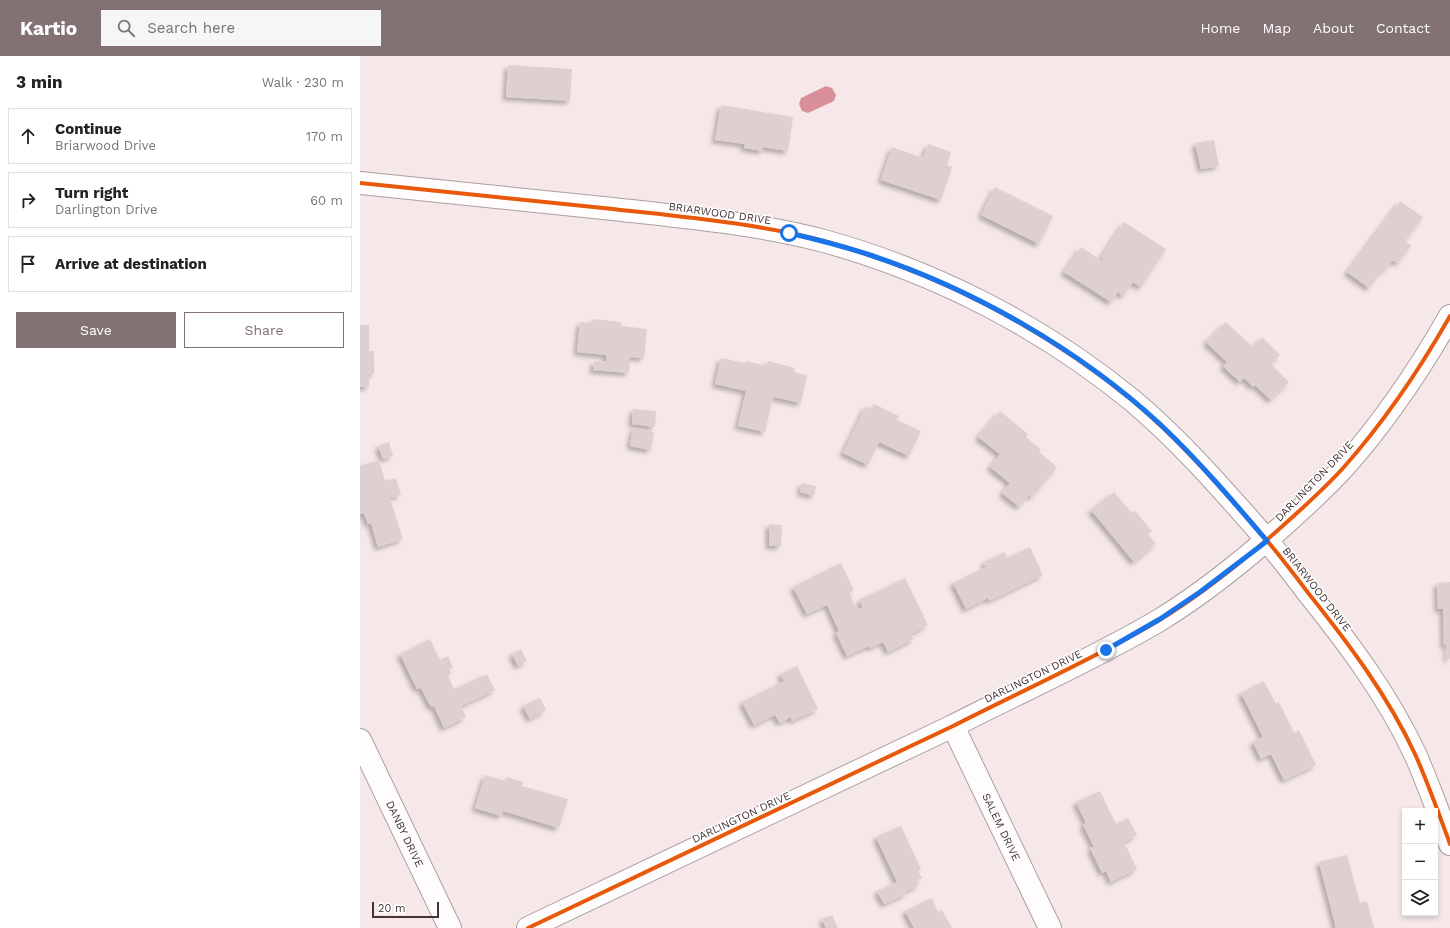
<!DOCTYPE html>
<html lang="en">
<head>
<meta charset="utf-8">
<style>
	:root { --surface:#fff; --page:#f6f6f6; --text:#222; --muted:#767676; --line:#e0e0e0; --accent:#827273 }
	body { margin:0; font-family:"Work Sans",sans-serif; background:var(--page); color:var(--text) }
	.controls { position:absolute; right:12px; bottom:12px; display:grid; overflow:hidden; border-radius:0px; box-shadow:0 2px 6px #0003 }
	.controls button { width:36px; height:36px; display:grid; place-items:center; padding:0; border:0; border-bottom:1px solid var(--line); background:var(--surface); color:var(--text); font:20px sans-serif }
	.scale { position:absolute; left:12px; bottom:10px; width:67px; box-sizing:border-box; padding-left:4px; border:2px solid #443334; border-top:0; font-size:11px; line-height:14px; white-space:nowrap; color:#443334; -webkit-text-stroke:3px #fff; paint-order:stroke }
	.stop { position:absolute; width:12px; height:12px; margin:-9px; border:3px solid #1a73e8; border-radius:50%; background:#fff }
	.stop.end { background:#1a73e8; border-color:#fff; box-shadow:0 1px 4px #0008 }
	.list { margin:0; padding:0; list-style:none }
	h2 { display:flex; justify-content:space-between; align-items:center; height:52px; margin:0; padding:0 16px; font-size:17px }
	h2 small { font-size:13px; font-weight:400; color:var(--muted) }
	.list li { display:grid; grid-template-columns:26px 1fr auto; gap:12px; align-items:center; box-sizing:border-box; height:56px; margin:0 8px 8px; padding:0 8px; border:1px solid var(--line); border-radius:0px }
	.list b { display:block; font-size:15px; white-space:nowrap }
	.list p { margin:0; font-size:13px; white-space:nowrap; color:var(--muted) }
	.list em { font-size:13px; font-style:normal; color:var(--muted) }
	.actions { display:flex; gap:8px; padding:12px 16px }
	.actions a { flex:1; padding:9px 0; border:1px solid var(--accent); border-radius:0px; text-align:center; font-size:14px; color:var(--accent) }
	.actions .main { background:var(--accent); color:#fff }
	.icon { flex:none; width:22px; height:22px; fill:none; stroke:currentColor; stroke-width:2; stroke-linecap:round; stroke-linejoin:round }
	.map { position:relative; flex:none; width:1090px; height:872px; overflow:hidden }
	header { display:flex; align-items:center; gap:24px; box-sizing:border-box; height:56px; padding:0 20px; background:var(--accent); color:#fff }
	header strong { font-size:19px }
	nav { display:flex; gap:22px; margin-inline-start:auto; font-size:14px }
	.search { width:280px; height:36px; background:var(--page); display:flex; align-items:center; gap:10px; box-sizing:border-box; padding:0 14px; border-radius:0px; color:var(--muted); font-size:15px }
	main { display:flex }
	aside { flex:1; background:var(--surface) }
	.map>svg:first-child { display:block }
</style>
</head>
<body>
<header>
<strong>Kartio</strong>
<div class="search"><svg class="icon" aria-label="search" viewBox="0 0 24 24"><circle cx="10" cy="10" r="6"/><path d="M15 15l6 6"/></svg>Search here</div>
<nav><a>Home</a><a>Map</a><a>About</a><a>Contact</a></nav>
</header>
<main>
<aside>
<h2>3 min<small>Walk · 230 m</small></h2>
<ul class="list">
<li><svg class="icon" aria-label="ahead" viewBox="0 0 24 24"><path d="M12 20V5M6 11l6-6 6 6"/></svg><div><b>Continue</b><p>Briarwood Drive</p></div><em>170 m</em></li>
<li><svg class="icon" aria-label="right" viewBox="0 0 24 24"><path d="M7 20v-9h11M14 6l5 5-5 5"/></svg><div><b>Turn right</b><p>Darlington Drive</p></div><em>60 m</em></li>
<li><svg class="icon" aria-label="arrive" viewBox="0 0 24 24"><path d="M6 21V4h12l-3 4 3 4H6"/></svg><div><b>Arrive at destination</b></div></li>
</ul>
<div class="actions"><a class="main">Save</a><a>Share</a></div>
</aside>
<div class="map">
<svg width="1090" height="872" viewBox="0 0 1090 872">
	<defs>
		<filter id="shadow"><feDropShadow dx="-3.5" dy="3.5" stdDeviation="2" flood-color="#0004"/></filter>
	</defs>
	<rect width="100%" height="100%" fill="#f6e8e9"/>
	<polygon fill="#d98f98" points="466,30 472,32 476,39 474,45 448,57 442,55 439,48 441,42"/>
	<g fill="#ded0d1" filter="url(#shadow)">
		<polygon points="148,9 212,13 210,45 146,41"/>
		<polygon points="361,49 433,61 428,95 403,91 403,95 384,92 385,88 355,84"/>
		<polygon points="854,84 859,110 841,113 835,87"/>
		<polygon points="568,88 591,96 587,109 592,111 581,144 521,124 532,91 563,102"/>
		<polygon points="635,131 693,160 679,188 621,159"/>
		<polygon points="1040,145 1063,161 1045,185 1051,190 1038,207 1032,204 1025,214 1023,213 1009,232 987,216"/>
		<polygon points="764,166 806,193 781,231 773,226 763,240 758,236 751,246 704,216 721,191 742,205 744,203 741,201"/>
		<polygon points="233,263 261,266 261,270 287,273 284,302 270,301 269,317 233,314 234,305 246,306 246,299 217,296 220,266 233,268"/>
		<polygon points="866,266 893,291 902,281 920,299 911,308 929,326 911,344 895,329 893,331 884,322 880,326 863,310 867,306 846,286"/>
		<polygon points="0,269 9,269 9,295 14,295 14,318 9,318 9,331 0,331"/>
		<polygon points="361,302 385,307 386,305 407,310 408,305 435,312 434,316 447,319 441,347 413,341 405,376 378,370 386,335 355,328"/>
		<polygon points="514,348 539,360 537,364 561,375 549,400 519,386 508,409 483,397 506,350 512,353"/>
		<polygon points="273,353 296,355 295,371 272,368"/>
		<polygon points="640,355 668,378 666,381 681,394 679,396 697,411 672,441 669,439 659,451 642,437 650,427 630,411 640,398 618,381"/>
		<polygon points="273,372 294,376 291,394 270,390"/>
		<polygon points="29,386 33,400 23,403 18,390"/>
		<polygon points="19,404 25,425 36,422 41,439 30,442 43,483 18,491 11,467 8,468 4,457 0,458 0,410"/>
		<polygon points="442,427 456,430 454,440 440,436"/>
		<polygon points="754,436 772,457 775,455 792,475 788,478 796,488 774,506 731,454"/>
		<polygon points="409,468 422,469 421,490 409,490"/>
		<polygon points="670,491 683,519 629,545 628,542 606,553 593,527 626,511 624,506 645,496 647,502"/>
		<polygon points="481,507 494,534 489,537 497,554 503,551 499,544 545,522 568,569 551,578 554,583 528,596 523,586 510,592 509,590 487,600 476,577 479,575 467,549 447,558 433,531"/>
		<polygon points="1090,526 1090,603 1087,603 1087,589 1084,589 1083,553 1078,553 1077,527"/>
		<polygon points="70,583 80,604 88,600 93,612 89,613 91,618 88,620 94,633 127,618 135,634 101,650 106,661 84,672 74,650 71,651 61,632 57,633 40,598"/>
		<polygon points="161,593 167,605 158,610 152,598"/>
		<polygon points="437,610 458,653 432,665 431,661 420,667 415,659 394,669 382,646 424,625 420,618"/>
		<polygon points="904,625 916,648 919,646 934,677 939,674 956,709 924,724 911,698 901,703 893,686 903,681 881,637"/>
		<polygon points="180,642 186,654 170,663 163,650"/>
		<polygon points="125,719 146,725 147,721 163,726 162,730 208,743 199,772 143,755 141,760 115,752"/>
		<polygon points="740,735 756,768 768,762 777,779 764,786 777,813 751,826 746,815 742,817 730,792 734,791 723,769 726,767 716,746"/>
		<polygon points="541,770 561,813 558,815 562,822 557,825 559,829 545,836 546,838 524,848 517,835 537,826 516,781"/>
		<polygon points="987,799 1000,847 1007,845 1014,872 976,872 959,806"/>
		<polygon points="572,842 578,856 582,854 592,872 554,872 545,855"/>
		<polygon points="472,859 478,872 466,872 462,863"/>
	</g>
	<g fill="none" stroke-linecap="round" stroke-linejoin="round">
		<g stroke="#ac9fa0" stroke-width="24">
			<g id="minor">
				<path d="M0,127C84,136 169,144 253,153C324,161 395,167 464,185C576,216 683,271 773,345C817,382 855,425 893,468C913,491 931,514 949,538C989,588 1028,640 1055,698C1068,727 1079,758 1090,788"/>
				<path id="s1" d="M593,670L690,872"/>
				<path id="s2" d="M0,684L90,872"/>
				<path d="M168,872L593,670C661,635 732,604 798,565C844,537 887,502 927,466C946,449 966,431 984,411C1023,367 1061,311 1090,260"/>
			</g>
		</g>
		<use href="#minor" stroke="#fefcfc" stroke-width="22"/>
		<g stroke="#fff" stroke-width="6">
			<g id="cycleway">
				<path d="M0,127C84,136 169,144 253,153C324,161 395,167 464,185C576,216 683,271 773,345C817,382 855,425 893,468C913,491 931,514 949,538C989,588 1028,640 1055,698C1068,727 1079,758 1090,788"/>
				<path d="M168,872L593,670C661,635 732,604 798,565C844,537 887,502 927,466C946,449 966,431 984,411C1023,367 1061,311 1090,260"/>
			</g>
		</g>
		<use href="#cycleway" stroke="#e8590c" stroke-width="4"/>
	</g>
	<g fill="none" stroke-linecap="round" stroke-linejoin="round">
		<path stroke="#1a73e8" stroke-width="5" d="M429,177C455,183 482,190 507,198C612,232 720,294 801,369C839,405 873,445 907,485L840,536L800,563L746,594"/>
	</g>
	<g text-anchor="middle" stroke-width="3" stroke-linejoin="round" paint-order="stroke">
		<g font-size="11" fill="#443334" stroke="#fff">
			<text transform="translate(360 157) rotate(8)" y="4">BRIARWOOD DRIVE</text>
			<text transform="translate(954 425) rotate(-46)" y="4">DARLINGTON DRIVE</text>
			<text transform="translate(957 533) rotate(52)" y="4">BRIARWOOD DRIVE</text>
			<text transform="translate(673 620) rotate(-26)" y="4">DARLINGTON DRIVE</text>
			<text transform="translate(381 761) rotate(-25)" y="4">DARLINGTON DRIVE</text>
			<text dy="4" stroke="none"><textPath href="#s1" startOffset="112">SALEM DRIVE</textPath></text>
			<text dy="4" stroke="none"><textPath href="#s2" startOffset="104">DANBY DRIVE</textPath></text>
		</g>
	</g>
</svg>
<div class="controls">
<button>+</button>
<button>−</button>
<button><svg class="icon" aria-label="layers" viewBox="0 0 24 24"><path d="M12 4l9 5-9 5-9-5zM3 14l9 5 9-5"/></svg></button>
</div>
<div class="scale">20 m</div>
<div class="stop" style="left:429px;top:177px"></div>
<div class="stop end" style="left:746px;top:594px"></div>
</div>
</main>
</body>
</html>
